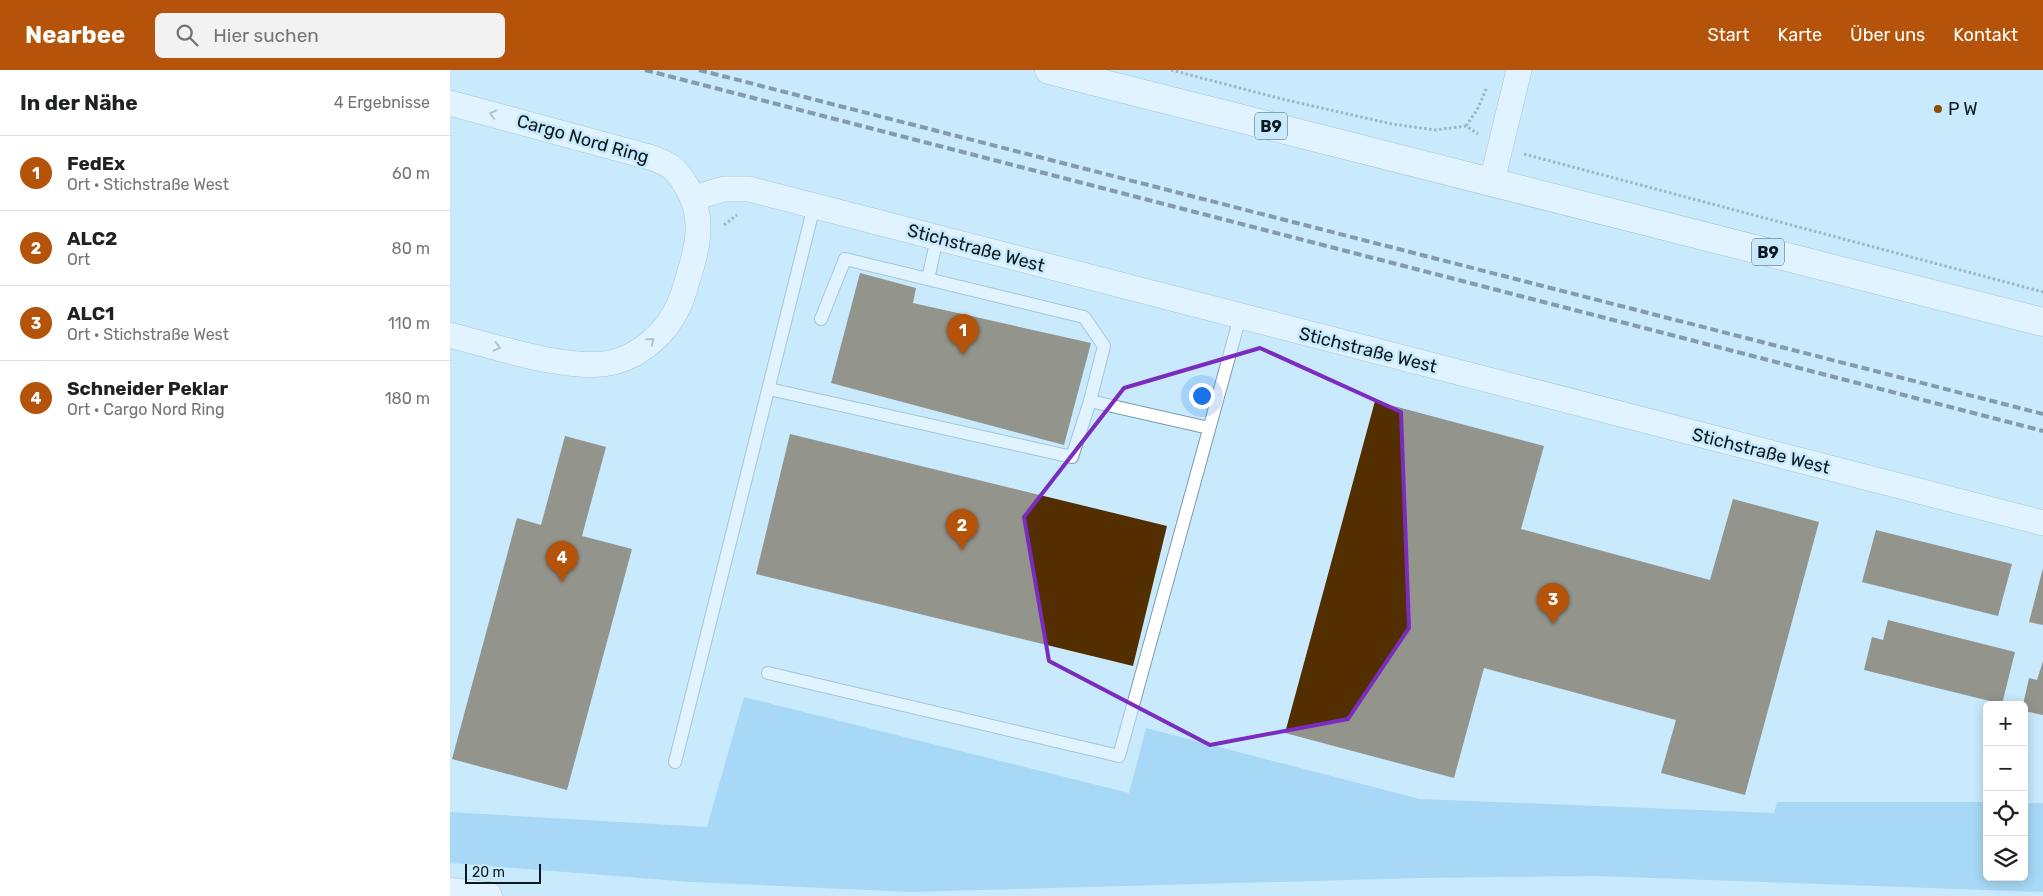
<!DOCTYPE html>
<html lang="de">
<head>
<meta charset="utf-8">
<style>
	:root { --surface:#fff; --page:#f2f2f2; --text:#202124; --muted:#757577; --line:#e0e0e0; --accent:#b45309 }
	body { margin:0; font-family:Rubik,sans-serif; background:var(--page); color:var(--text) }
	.controls { position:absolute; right:15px; bottom:15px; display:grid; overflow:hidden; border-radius:8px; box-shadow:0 2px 12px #0003 }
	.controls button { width:45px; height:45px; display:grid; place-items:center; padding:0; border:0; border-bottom:1px solid var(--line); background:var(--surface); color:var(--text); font:25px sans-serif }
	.scale { position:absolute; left:15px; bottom:12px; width:76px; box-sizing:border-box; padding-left:5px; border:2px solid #0e1a21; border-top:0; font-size:14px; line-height:18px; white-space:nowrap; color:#0e1a21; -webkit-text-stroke:4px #c9eafd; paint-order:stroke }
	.you { position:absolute; left:751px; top:325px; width:18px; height:18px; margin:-12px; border:4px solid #fff; border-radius:50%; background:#1a73e8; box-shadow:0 0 0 8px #1a73e833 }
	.badge { display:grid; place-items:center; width:32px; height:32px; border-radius:50%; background:var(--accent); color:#fff; font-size:16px; font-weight:700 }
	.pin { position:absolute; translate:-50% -41px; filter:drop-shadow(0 1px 2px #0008) }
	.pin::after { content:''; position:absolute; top:26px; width:18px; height:15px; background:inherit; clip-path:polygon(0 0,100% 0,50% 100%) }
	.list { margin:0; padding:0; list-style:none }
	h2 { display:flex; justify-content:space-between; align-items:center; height:65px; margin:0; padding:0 20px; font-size:21px }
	h2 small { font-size:16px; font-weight:400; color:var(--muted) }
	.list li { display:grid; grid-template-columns:32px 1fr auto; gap:15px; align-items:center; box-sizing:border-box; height:75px; padding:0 20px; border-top:1px solid var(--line) }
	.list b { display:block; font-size:19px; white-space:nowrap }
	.list p { margin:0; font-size:16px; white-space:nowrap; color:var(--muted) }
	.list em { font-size:16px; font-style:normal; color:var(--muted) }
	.icon { flex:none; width:28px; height:28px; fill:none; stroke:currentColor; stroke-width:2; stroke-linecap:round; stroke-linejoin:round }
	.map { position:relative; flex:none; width:1593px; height:826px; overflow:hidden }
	header { display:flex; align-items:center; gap:30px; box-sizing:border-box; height:70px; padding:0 25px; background:var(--accent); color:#fff }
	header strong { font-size:24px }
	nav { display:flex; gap:28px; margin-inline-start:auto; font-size:18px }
	.search { width:350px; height:45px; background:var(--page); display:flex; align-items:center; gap:12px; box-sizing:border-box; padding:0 18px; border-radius:8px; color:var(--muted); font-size:19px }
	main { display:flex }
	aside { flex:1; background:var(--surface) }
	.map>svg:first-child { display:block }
</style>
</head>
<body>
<header>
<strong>Nearbee</strong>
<div class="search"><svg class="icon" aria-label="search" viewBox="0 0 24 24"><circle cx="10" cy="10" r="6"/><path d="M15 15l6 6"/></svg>Hier suchen</div>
<nav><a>Start</a><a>Karte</a><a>Über uns</a><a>Kontakt</a></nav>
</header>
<main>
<aside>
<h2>In der Nähe<small>4 Ergebnisse</small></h2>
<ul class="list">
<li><span class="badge">1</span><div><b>FedEx</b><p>Ort · Stichstraße West</p></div><em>60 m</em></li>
<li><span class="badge">2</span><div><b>ALC2</b><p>Ort</p></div><em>80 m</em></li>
<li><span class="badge">3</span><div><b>ALC1</b><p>Ort · Stichstraße West</p></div><em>110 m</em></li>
<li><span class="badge">4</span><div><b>Schneider Peklar</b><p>Ort · Cargo Nord Ring</p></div><em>180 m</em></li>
</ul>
</aside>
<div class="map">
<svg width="1593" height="826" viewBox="0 0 1593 826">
	<rect width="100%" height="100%" fill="#c9eafd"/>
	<polygon fill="#7ec4eb" points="294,627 679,723 696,658 970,729 1324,743 1327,732 1537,732 1537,807 1574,807 1574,733 1593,733 1593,822 1145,806 970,808 461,822 241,812 0,793 0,742 257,757"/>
	<g fill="#522e01">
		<polygon points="410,203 466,218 463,233 641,273 614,375 381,313"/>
		<polygon points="925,331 1094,376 1071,459 1260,510 1283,429 1369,452 1295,725 1211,703 1226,650 1034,598 1004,708 835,663"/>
		<polygon points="340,364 717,456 683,596 306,504"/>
		<polygon points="115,366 156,377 132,466 182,479 117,720 2,689 67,448 91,455"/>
		<polygon points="1426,460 1562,494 1548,546 1412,512"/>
		<polygon points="1593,498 1593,555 1579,552"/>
		<polygon points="1438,550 1565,582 1552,634 1414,600 1422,567 1433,570"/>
		<polygon points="1593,591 1593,645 1574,641 1574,635 1573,635 1579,608 1587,610"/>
	</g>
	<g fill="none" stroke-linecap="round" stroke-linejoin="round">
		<g stroke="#7c9bad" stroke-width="14">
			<g id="lane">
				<polyline points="478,209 487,168"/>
				<polyline points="371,249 395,189 634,247 654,276 640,331 759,358"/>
				<polyline points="319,319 622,387 640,331"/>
				<polyline points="318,603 669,686 790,247"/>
				<polyline points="225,692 364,136"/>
			</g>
		</g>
		<g stroke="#7c9bad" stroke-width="26">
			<g id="street">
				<path d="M0,33L203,88C208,90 215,93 220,96C227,101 233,110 237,117C255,147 248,177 238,208C235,217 233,228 228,237C216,263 191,285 164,292C122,303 43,276 0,265"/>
				<polyline points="1042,111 1069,0"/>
				<polyline points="244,128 274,119 299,119 1593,453"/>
			</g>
		</g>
		<g stroke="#7c9bad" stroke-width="29">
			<polyline id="primary" points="599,0 1593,252"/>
		</g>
		<g stroke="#7c9bad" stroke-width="29">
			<polyline id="highway" points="0,822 38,826"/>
		</g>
		<g stroke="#657b88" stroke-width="3" stroke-dasharray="2.5 2.5" stroke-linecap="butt">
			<polyline points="721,0 832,29 942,54 985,60 1016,56 1028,64"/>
			<polyline points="1016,56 1027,40 1037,17"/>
			<polyline points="1074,84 1593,222"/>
			<polyline points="274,155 287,145"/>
		</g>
		<use href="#lane" stroke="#fff" stroke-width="12"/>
		<use href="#street" stroke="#fff" stroke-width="25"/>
		<use href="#primary" stroke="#fff" stroke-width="28"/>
		<use href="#highway" stroke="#fff" stroke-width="28"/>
		<g stroke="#2e3e47" stroke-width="4" stroke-dasharray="8 4" stroke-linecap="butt">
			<polyline points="195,0 1593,361"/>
			<polyline points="249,0 1593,344"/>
		</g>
	</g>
	<defs><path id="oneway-chevron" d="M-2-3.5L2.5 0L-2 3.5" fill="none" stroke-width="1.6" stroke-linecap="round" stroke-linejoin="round" transform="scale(1.25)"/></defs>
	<g stroke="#93989b">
		<use href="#oneway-chevron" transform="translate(43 44) rotate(-165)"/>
		<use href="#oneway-chevron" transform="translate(201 271) rotate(-40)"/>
		<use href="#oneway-chevron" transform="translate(47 277) rotate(15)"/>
	</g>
	<path d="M0 0H1593V826H0ZM810,278L951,342L959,558L898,649L760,675L599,591L574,447L674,318Z" fill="#c9eafd" fill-opacity=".55" fill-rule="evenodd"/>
	<path fill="none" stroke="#7b2cbf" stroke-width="4" stroke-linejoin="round" d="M810,278L951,342L959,558L898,649L760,675L599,591L574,447L674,318Z"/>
	<circle fill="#874e01" stroke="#c9eafd" stroke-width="2" cx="1488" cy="39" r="5"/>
	<g text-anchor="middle" stroke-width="5" stroke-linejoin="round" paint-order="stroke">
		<g fill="#c9eafd" stroke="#465863" stroke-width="1">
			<rect x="805" y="42.5" width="32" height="27" rx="4"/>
			<rect x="1302" y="168.5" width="32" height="27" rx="4"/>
		</g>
		<g font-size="16" font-weight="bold" fill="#0e1a21">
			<text x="821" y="62">B9</text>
			<text x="1318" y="188">B9</text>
		</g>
		<g font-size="18" fill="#0e1a21" stroke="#c9eafd" text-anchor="start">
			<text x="1498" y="45">P W</text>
		</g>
		<g font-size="18" fill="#0e1a21" stroke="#c9eafd">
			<text transform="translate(133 69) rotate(16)" y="6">Cargo Nord Ring</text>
			<text transform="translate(526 178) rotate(15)" y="6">Stichstraße West</text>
			<text transform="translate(918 280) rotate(14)" y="6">Stichstraße West</text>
			<text transform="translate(1311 381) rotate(14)" y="6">Stichstraße West</text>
		</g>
	</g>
</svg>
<div class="controls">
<button>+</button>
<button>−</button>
<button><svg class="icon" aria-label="locate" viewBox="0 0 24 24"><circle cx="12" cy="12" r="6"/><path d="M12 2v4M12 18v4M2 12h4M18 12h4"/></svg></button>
<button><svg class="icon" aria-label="layers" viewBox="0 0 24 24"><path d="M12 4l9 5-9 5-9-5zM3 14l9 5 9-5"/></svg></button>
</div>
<div class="scale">20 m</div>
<div class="you"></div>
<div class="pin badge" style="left:513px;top:285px">1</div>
<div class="pin badge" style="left:512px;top:480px">2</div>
<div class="pin badge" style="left:1103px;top:554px">3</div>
<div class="pin badge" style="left:112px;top:512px">4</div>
</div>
</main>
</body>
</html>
